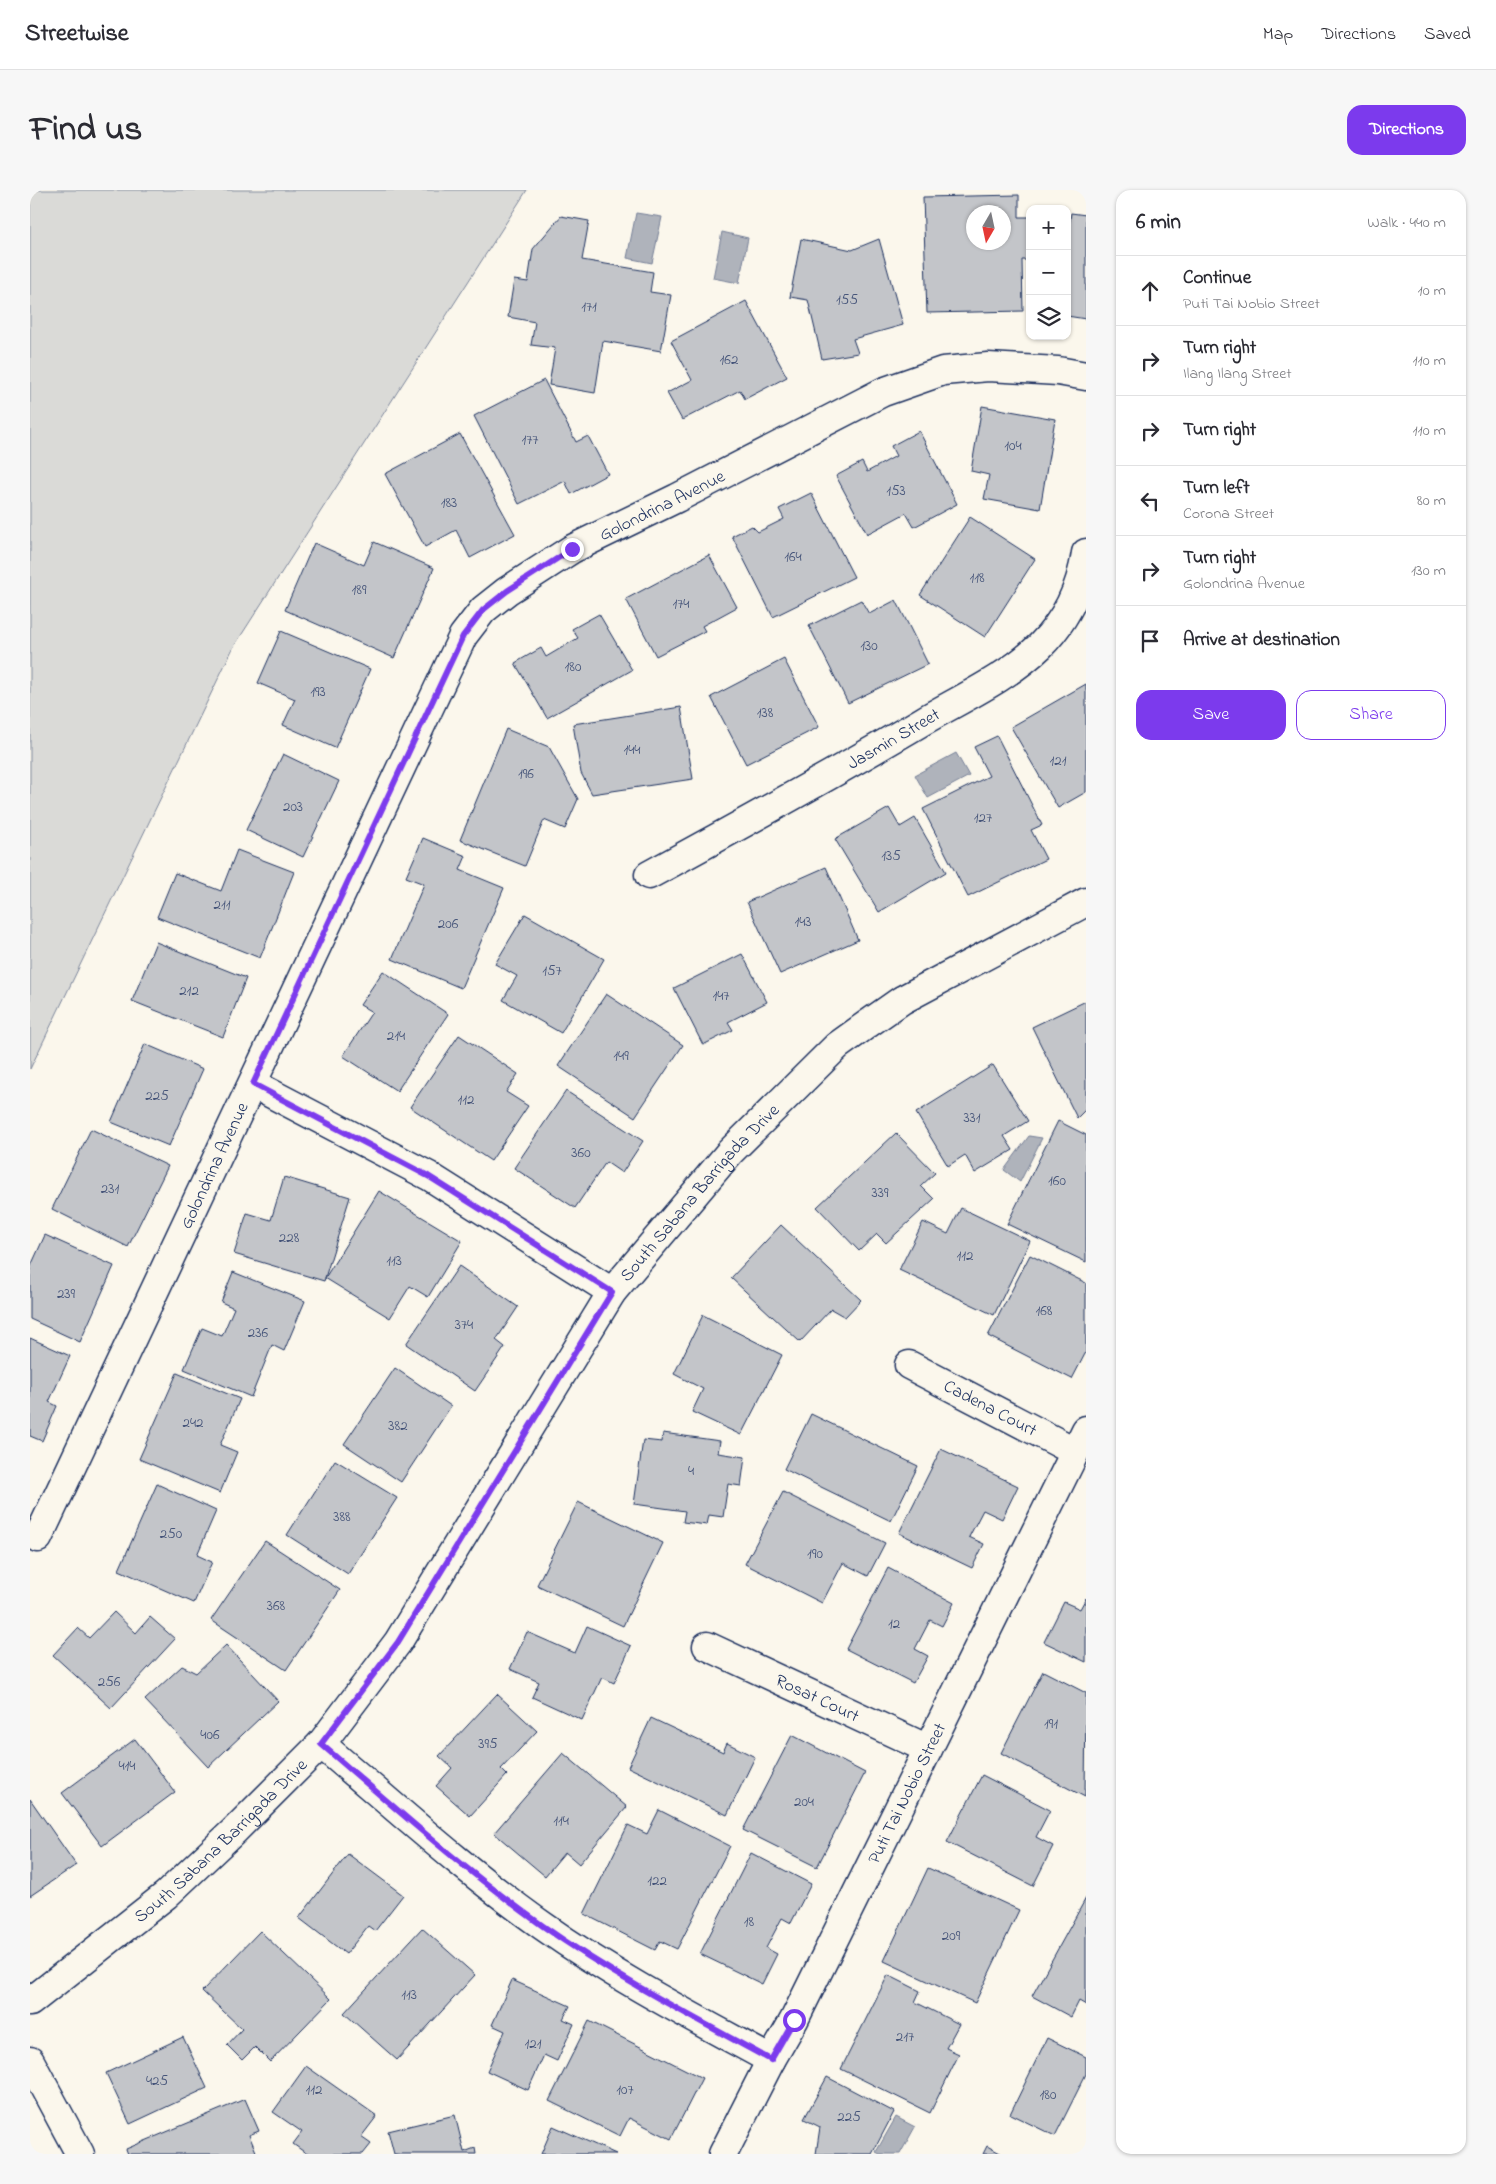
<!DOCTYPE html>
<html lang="en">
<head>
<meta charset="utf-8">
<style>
	:root { --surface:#fff; --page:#f7f7f7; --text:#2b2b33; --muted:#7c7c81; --line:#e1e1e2; --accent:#7c3aed }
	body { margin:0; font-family:"Indie Flower",sans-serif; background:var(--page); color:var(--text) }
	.controls { position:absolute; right:15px; top:15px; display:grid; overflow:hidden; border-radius:10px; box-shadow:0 1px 4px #0004 }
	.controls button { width:45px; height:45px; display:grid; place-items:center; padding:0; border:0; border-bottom:1px solid var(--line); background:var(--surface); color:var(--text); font:25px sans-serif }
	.compass { position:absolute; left:936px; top:15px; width:45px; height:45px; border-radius:50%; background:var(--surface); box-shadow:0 1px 4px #0004; rotate:189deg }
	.stop { position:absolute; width:15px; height:15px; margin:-11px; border:4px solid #7c3aed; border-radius:50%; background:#fff }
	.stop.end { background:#7c3aed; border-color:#fff; box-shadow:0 1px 5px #0008 }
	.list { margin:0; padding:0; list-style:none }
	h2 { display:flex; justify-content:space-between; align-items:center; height:65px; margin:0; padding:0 20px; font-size:21px }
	h2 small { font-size:16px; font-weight:400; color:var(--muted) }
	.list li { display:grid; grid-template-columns:32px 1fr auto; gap:15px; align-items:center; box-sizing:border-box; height:70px; padding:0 20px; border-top:1px solid var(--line) }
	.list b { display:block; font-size:19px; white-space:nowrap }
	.list p { margin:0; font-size:16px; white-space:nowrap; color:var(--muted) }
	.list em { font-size:16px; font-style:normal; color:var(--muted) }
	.actions { display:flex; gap:10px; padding:15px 20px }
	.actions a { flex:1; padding:11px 0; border:1px solid var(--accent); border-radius:15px; text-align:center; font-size:18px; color:var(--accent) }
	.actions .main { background:var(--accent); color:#fff }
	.icon { flex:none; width:28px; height:28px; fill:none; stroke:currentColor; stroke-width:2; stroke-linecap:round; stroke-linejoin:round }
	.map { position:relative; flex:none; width:1056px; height:1964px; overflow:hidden; border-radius:15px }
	header { display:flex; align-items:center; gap:30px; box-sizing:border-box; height:70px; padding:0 25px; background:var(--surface); border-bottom:1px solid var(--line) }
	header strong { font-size:24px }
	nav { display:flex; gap:28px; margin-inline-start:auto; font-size:18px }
	.intro { display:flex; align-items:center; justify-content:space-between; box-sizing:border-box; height:120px; padding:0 30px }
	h1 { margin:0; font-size:35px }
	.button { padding:12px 22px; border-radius:15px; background:var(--accent); color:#fff; font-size:18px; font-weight:700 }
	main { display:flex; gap:30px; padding:0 30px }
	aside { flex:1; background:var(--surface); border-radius:15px; box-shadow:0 1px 4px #0004 }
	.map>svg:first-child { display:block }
</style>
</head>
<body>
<header>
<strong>Streetwise</strong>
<nav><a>Map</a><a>Directions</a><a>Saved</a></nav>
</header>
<div class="intro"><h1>Find us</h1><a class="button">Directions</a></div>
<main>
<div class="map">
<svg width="1056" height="1964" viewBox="0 0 1056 1964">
	<rect width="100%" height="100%" fill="#fbf7ec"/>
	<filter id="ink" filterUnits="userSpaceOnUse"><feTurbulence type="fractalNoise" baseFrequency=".02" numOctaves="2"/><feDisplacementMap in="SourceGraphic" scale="10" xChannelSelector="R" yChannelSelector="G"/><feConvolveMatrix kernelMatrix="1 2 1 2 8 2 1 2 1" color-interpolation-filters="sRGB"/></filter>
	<g filter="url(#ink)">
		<polygon fill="#dadad7" stroke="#7a849a" points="0,0 497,0 203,458 0,879"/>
		<g fill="#afb3bb" stroke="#747e96">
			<polygon points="606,23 632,27 622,73 597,68"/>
			<polygon points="692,42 718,48 709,93 683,88"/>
			<polygon points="926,563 939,586 898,608 885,585"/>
			<polygon points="999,946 1012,948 990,992 974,980"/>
			<polygon points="866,1927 885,1937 870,1964 850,1964 846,1962"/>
		</g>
		<g fill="#c3c5c9" stroke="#1b2f5e" fill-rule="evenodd">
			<path d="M989,5V27H1000V70H992L993,121L897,123L893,7ZM944,22H974V52H944Z"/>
			<polygon points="1041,23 1056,25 1056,129 1037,126 1037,49"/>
			<polygon points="531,26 559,31 552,70 623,82 620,102 641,105 631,161 573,151 565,203 519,195 525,158 501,155 505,132 478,127 484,90 498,92 503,59"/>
			<polygon points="771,49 822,60 849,49 873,135 823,149 828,163 792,169 778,110 760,107"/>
			<polygon points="716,111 757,187 715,209 710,200 652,230 637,203 662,190 641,151"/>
			<polygon points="514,190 546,252 558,246 578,284 541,304 535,291 489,314 444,226"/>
			<polygon points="952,216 1025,229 1010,319 954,309 959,285 941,281"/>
			<polygon points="889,241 927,314 884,337 876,323 837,344 806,286 832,272 837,282 866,266 861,256"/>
			<polygon points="430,244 485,344 440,368 426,340 395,357 355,284"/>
			<polygon points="781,303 824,387 743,427 702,346 722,336 728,342 754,329 749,319"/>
			<polygon points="940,327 1005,369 955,447 890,405"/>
			<polygon points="344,352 404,378 364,468 255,420 284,353 334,375"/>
			<polygon points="679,365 707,417 672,436 675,441 626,466 596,409"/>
			<polygon points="831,410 839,424 866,410 898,474 818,513 779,436"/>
			<polygon points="569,424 602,480 517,528 485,473 511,458 516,467 548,448 542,439"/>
			<polygon points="251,441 340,479 305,558 253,535 265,509 228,493"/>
			<polygon points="754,469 789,537 716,574 681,507"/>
			<polygon points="1056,494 1056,602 1028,618 981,537"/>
			<polygon points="651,517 663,589 562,604 551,583 543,534"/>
			<polygon points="476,539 519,557 548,609 535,639 514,630 495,676 430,650"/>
			<polygon points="967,546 1012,635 1001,640 1016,669 938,707 893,619 959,586 944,557"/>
			<polygon points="253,564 309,591 273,667 216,640"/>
			<polygon points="859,618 870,637 885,628 916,682 849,722 805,649"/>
			<polygon points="393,648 436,666 430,680 474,698 431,798 362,769 394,694 376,687"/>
			<polygon points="207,660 264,682 230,768 127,727 145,683 191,701"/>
			<polygon points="796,677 828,750 750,784 717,712"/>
			<polygon points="495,724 574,769 531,843 473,810 487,786 465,774"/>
			<polygon points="126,752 216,788 193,847 102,811"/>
			<polygon points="712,764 737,812 698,832 703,840 673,855 644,798"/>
			<polygon points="353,781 418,824 367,901 313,866 342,822 330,815"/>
			<polygon points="576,804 653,855 605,927 528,876"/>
			<polygon points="1056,811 1056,919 1047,928 1002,837"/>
			<polygon points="429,845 488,884 476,902 498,916 461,971 380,917"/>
			<polygon points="115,854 173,879 139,956 81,932"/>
			<polygon points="963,875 998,931 974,946 983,960 945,983 935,965 918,976 886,923"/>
			<polygon points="536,901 613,951 592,983 576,972 545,1018 484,978"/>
			<polygon points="1028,931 1056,945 1056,1072 977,1034"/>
			<polygon points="61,939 138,976 98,1057 22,1019"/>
			<polygon points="866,943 905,983 891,996 904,1009 856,1053 847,1044 829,1061 787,1017"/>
			<polygon points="254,987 320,1007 294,1091 204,1064 217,1023 241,1030"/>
			<polygon points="349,1001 432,1051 398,1107 380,1096 360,1128 295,1088"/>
			<polygon points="931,1018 1000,1051 964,1125 869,1080 893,1032 918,1044"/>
			<polygon points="751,1035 831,1110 815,1127 801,1119 770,1152 701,1088"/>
			<polygon points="15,1045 84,1076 50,1152 0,1129 0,1078"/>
			<polygon points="1000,1065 1056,1093 1056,1162 1042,1189 958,1146"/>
			<polygon points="429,1076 488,1117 466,1150 475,1157 445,1201 376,1154"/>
			<polygon points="203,1082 275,1111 254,1161 242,1155 221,1207 154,1179 172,1138 192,1146 204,1118 191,1112"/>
			<polygon points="673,1125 752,1165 711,1245 662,1222 673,1199 644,1184"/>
			<polygon points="0,1148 40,1166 19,1212 27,1216 12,1251 0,1246"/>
			<polygon points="365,1178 421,1216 371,1292 314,1254"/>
			<polygon points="147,1183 210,1209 190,1255 207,1262 190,1303 109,1269"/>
			<polygon points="781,1224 888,1276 861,1331 754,1279"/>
			<polygon points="633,1243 690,1251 688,1263 715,1267 711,1296 698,1294 693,1327 679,1325 677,1335 653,1332 655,1321 604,1314 613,1250 632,1252"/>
			<polygon points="911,1259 988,1296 972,1329 953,1320 939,1347 954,1354 942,1378 869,1343"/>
			<polygon points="305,1270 367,1308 318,1384 257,1345"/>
			<polygon points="127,1294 186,1321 167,1365 182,1372 164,1413 89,1380"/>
			<polygon points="753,1302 855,1353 838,1386 813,1373 792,1413 715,1374"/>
			<polygon points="548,1312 633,1353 593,1436 507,1395"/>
			<polygon points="235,1351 310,1400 256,1480 181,1430"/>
			<polygon points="858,1378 924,1413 912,1436 900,1430 885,1459 898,1466 883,1493 816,1459"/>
			<polygon points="1056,1408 1056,1472 1014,1452 1034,1412 1050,1419"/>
			<polygon points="84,1422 106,1443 120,1427 145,1449 81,1518 23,1465 48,1438 59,1448"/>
			<polygon points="557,1436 601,1456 584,1493 572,1487 552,1530 502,1507 509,1492 480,1479 497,1442 545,1463"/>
			<polygon points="196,1455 248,1511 178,1577 115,1510 152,1476 166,1483"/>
			<polygon points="1013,1481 1056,1503 1055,1607 971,1563"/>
			<polygon points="467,1504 507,1541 471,1579 477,1585 440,1626 406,1596 422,1578 409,1566"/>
			<polygon points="621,1528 693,1562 697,1553 725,1567 697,1625 598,1577"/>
			<polygon points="762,1545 835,1583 787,1677 713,1640"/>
			<polygon points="105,1549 145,1602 72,1656 32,1603"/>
			<polygon points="533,1563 597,1617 549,1674 535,1662 515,1686 464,1643"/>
			<polygon points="952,1585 1020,1620 1006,1647 1023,1656 1003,1696 917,1652"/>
			<polygon points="0,1609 46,1675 0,1706"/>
			<polygon points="629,1620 700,1656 647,1759 630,1751 625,1760 554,1724 598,1635 617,1644"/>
			<polygon points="721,1663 781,1694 761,1733 752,1728 736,1758 747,1764 732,1794 670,1764"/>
			<polygon points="318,1664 373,1705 345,1741 338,1736 316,1764 269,1728"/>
			<polygon points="898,1678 989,1720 945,1813 854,1771"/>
			<polygon points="1056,1708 1056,1815 1049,1811 1041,1827 1002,1806"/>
			<polygon points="392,1738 445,1785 367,1870 314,1823"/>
			<polygon points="230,1741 301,1809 240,1872 225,1857 212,1870 197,1855 212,1839 172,1801"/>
			<polygon points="858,1785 890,1801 885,1812 929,1834 916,1858 929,1864 900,1923 811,1879"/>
			<polygon points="482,1790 540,1816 533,1829 544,1834 527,1871 514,1865 498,1900 457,1881 475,1841 462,1835"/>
			<polygon points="559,1831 672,1888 641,1949 599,1928 590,1946 519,1911"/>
			<polygon points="153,1847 177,1898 100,1934 76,1883"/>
			<polygon points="1017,1848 1056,1867 1056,1884 1025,1946 980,1924"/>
			<polygon points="276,1876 347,1926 331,1947 341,1954 333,1964 277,1964 263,1954 272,1942 243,1922"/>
			<polygon points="797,1887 864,1922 842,1964 786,1964 790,1937 774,1929"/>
			<polygon points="215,1909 229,1941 219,1945 227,1964 98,1964 96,1959"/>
			<polygon points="425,1925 434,1962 445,1958 446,1964 364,1964 358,1941"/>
			<polygon points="523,1936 586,1964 511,1964"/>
			<polygon points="957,1956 972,1964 953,1964"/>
		</g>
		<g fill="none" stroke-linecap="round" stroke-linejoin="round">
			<g stroke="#1b2f5e" stroke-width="31">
				<g id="street">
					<path id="s1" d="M619,685C711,635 802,585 893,531C932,508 977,488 1010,456C1036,430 1051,398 1056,363"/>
					<polyline points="223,894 399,986 582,1102"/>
					<path id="s2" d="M879,1175L1044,1261"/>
					<path id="s3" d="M8,1348L433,446L453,420L477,401L542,359L647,308L853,202L913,181L958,177L1028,181L1056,186"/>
					<path id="s4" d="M677,1456L898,1559"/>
					<path d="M291,1554C364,1616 435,1681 513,1736C585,1787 664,1828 741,1870"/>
					<polyline points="0,1871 50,1964"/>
					<path id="s5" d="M693,1964L741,1870L764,1830L1056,1240"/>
				</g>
			</g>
			<g stroke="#1b2f5e" stroke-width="31">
				<g id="secondary">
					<path id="s6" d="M0,1812L136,1705L204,1641L291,1554L368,1452L582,1102L700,962L807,856L839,833L872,810L1056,712"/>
				</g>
			</g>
			<use href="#street" stroke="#fbf7ec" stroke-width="28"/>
			<use href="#secondary" stroke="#fbf7ec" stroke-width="28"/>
		</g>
	</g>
	<g fill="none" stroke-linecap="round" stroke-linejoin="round" filter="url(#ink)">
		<path stroke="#7c3aed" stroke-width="6" d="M542,359L477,401L453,420L433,446L223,894L398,986L582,1102L368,1452L291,1554C363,1616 435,1681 513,1736C585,1787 664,1828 741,1870L764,1830"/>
	</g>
	<g text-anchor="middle" stroke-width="5" stroke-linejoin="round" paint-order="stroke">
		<g font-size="15" fill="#455479">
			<text x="817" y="114">155</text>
			<text x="559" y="121">171</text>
			<text x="699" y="174">162</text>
			<text x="500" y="254">177</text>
			<text x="983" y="260">104</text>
			<text x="866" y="305">153</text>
			<text x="419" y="317">183</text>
			<text x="763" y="371">164</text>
			<text x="947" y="392">118</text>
			<text x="329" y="404">189</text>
			<text x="651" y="418">174</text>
			<text x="839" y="460">130</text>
			<text x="543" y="481">180</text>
			<text x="288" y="506">193</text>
			<text x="735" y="527">138</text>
			<text x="602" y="564">144</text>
			<text x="1028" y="575">121</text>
			<text x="496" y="588">196</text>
			<text x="263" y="621">203</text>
			<text x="953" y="632">127</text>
			<text x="861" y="670">135</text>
			<text x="192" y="719">211</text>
			<text x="773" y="736">143</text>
			<text x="418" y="738">206</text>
			<text x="522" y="785">157</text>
			<text x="159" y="805">212</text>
			<text x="691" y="810">147</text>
			<text x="366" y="850">214</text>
			<text x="591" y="870">149</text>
			<text x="127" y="910">225</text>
			<text x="436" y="914">112</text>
			<text x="942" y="932">331</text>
			<text x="551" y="967">360</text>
			<text x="1027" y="995">160</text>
			<text x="80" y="1003">231</text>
			<text x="850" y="1007">339</text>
			<text x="259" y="1052">228</text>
			<text x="935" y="1070">112</text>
			<text x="364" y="1075">113</text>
			<text x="36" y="1108">239</text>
			<text x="1014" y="1125">168</text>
			<text x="434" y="1139">374</text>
			<text x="228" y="1147">236</text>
			<text x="163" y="1237">242</text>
			<text x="368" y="1240">382</text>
			<text x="661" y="1285">4</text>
			<text x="312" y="1331">388</text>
			<text x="141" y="1348">250</text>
			<text x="785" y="1368">190</text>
			<text x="246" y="1420">368</text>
			<text x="864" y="1438">12</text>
			<text x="79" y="1496">256</text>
			<text x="1021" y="1538">191</text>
			<text x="180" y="1549">406</text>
			<text x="458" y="1558">395</text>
			<text x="97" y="1580">414</text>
			<text x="774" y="1616">204</text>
			<text x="531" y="1635">114</text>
			<text x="627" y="1695">122</text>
			<text x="719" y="1736">18</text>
			<text x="921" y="1750">209</text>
			<text x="379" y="1809">113</text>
			<text x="875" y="1851">217</text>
			<text x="503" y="1858">121</text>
			<text x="127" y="1895">425</text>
			<text x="284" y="1904">112</text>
			<text x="595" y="1904">107</text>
			<text x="1018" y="1909">180</text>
			<text x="819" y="1931">225</text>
		</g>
		<g font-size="18" fill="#1b2f5e" stroke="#fbf7ec">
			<text dy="6" stroke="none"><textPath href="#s3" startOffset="1238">Golondrina Avenue</textPath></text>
			<text dy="6" stroke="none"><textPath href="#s1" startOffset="280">Jasmin Street</textPath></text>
			<text dy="6" stroke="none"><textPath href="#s3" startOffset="412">Golondrina Avenue</textPath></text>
			<text dy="6" stroke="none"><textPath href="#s6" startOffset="1060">South Sabana Barrigada Drive</textPath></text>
			<text dy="6" stroke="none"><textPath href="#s2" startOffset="92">Cadena Court</textPath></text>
			<text dy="6" stroke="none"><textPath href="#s4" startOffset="122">Rosat Court</textPath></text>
			<text dy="6" stroke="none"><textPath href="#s5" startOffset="405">Puti Tai Nobio Street</textPath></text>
			<text dy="6" stroke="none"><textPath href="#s6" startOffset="250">South Sabana Barrigada Drive</textPath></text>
		</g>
	</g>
</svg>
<div class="controls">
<button>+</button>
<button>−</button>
<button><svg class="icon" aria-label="layers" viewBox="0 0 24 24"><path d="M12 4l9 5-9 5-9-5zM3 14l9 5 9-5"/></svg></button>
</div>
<svg class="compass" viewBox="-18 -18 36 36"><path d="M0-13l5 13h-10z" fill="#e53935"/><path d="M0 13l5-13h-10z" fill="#7c7c81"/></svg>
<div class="stop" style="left:764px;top:1830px"></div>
<div class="stop end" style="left:542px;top:359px"></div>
</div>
<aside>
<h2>6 min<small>Walk · 440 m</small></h2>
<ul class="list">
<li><svg class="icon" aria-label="ahead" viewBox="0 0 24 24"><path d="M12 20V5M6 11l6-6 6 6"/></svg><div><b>Continue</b><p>Puti Tai Nobio Street</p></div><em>10 m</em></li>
<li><svg class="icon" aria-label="right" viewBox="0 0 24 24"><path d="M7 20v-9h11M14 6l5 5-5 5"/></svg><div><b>Turn right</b><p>Ilang Ilang Street</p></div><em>110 m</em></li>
<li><svg class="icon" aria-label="right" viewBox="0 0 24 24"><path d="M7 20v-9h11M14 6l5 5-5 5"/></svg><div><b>Turn right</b></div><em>110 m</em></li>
<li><svg class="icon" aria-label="left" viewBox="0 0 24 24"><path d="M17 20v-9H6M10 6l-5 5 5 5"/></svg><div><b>Turn left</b><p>Corona Street</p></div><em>80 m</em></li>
<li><svg class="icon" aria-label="right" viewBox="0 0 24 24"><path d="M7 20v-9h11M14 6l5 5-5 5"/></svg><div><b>Turn right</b><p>Golondrina Avenue</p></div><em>130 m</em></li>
<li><svg class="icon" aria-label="arrive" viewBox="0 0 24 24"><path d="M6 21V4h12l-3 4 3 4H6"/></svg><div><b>Arrive at destination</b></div></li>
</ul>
<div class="actions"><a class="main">Save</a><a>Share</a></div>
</aside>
</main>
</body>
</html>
